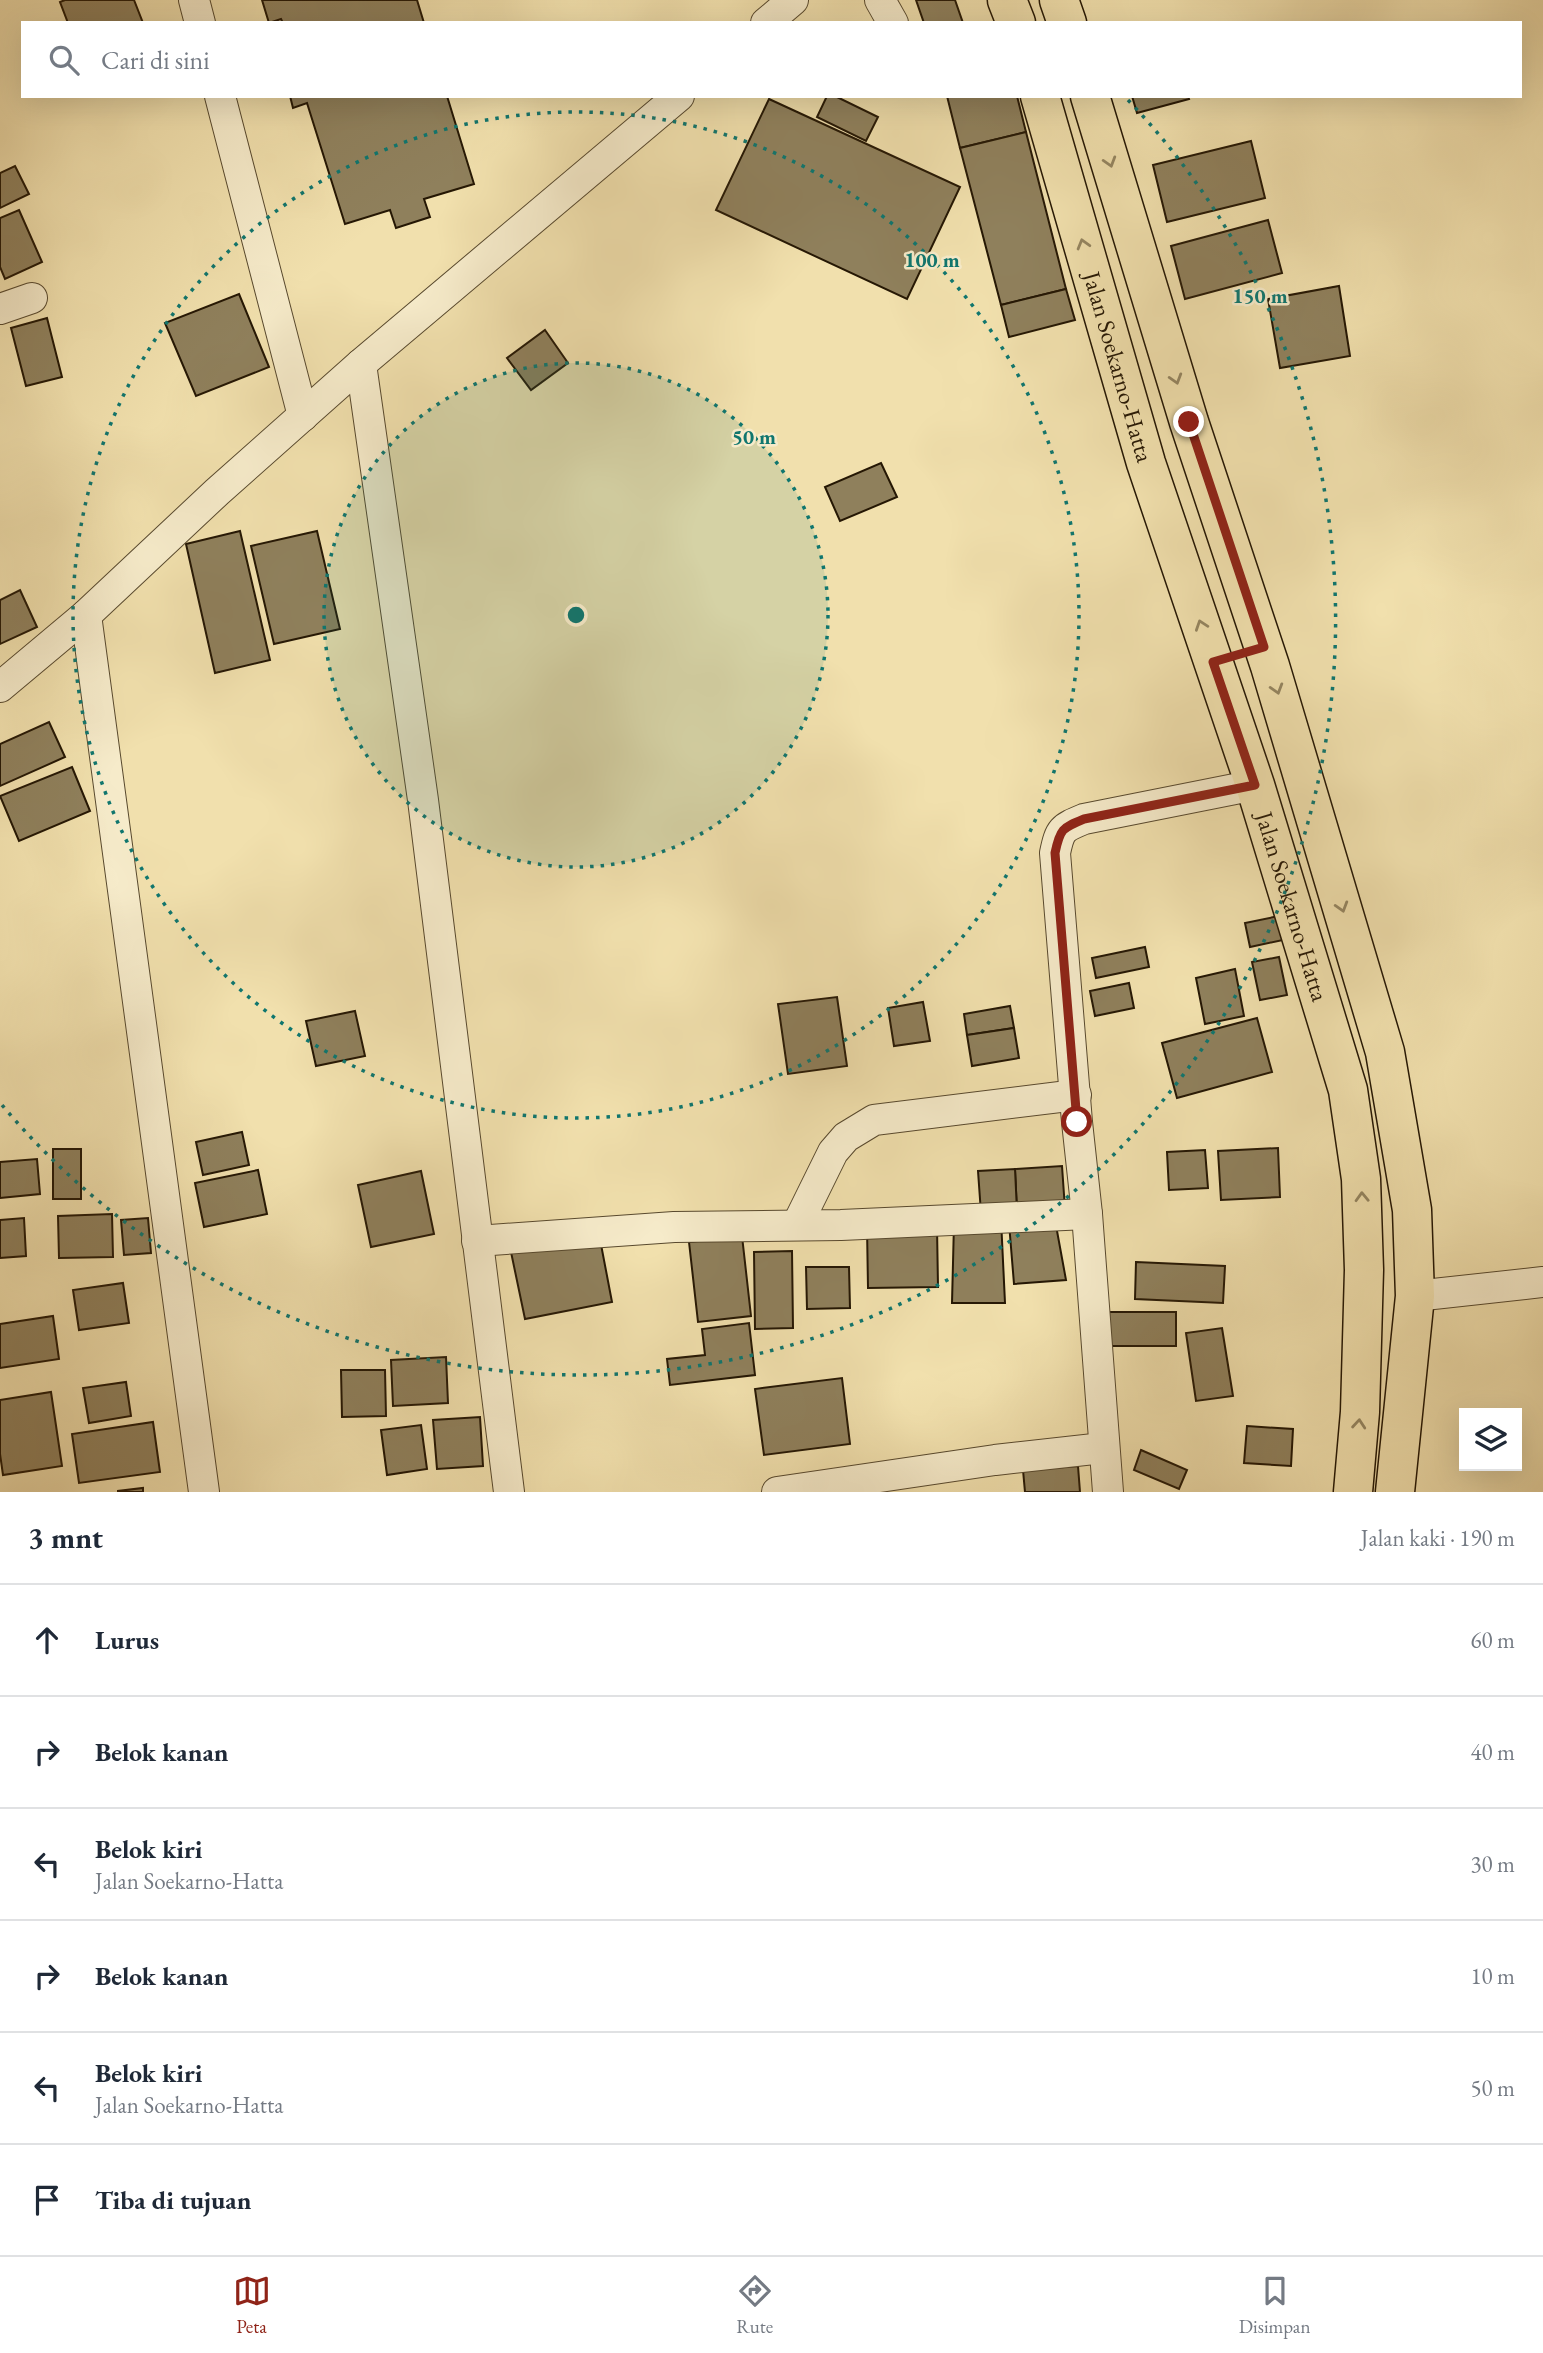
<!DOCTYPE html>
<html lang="id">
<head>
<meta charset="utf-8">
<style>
	:root { --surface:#fff; --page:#f6f6f7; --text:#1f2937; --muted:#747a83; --line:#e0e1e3; --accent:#8f2418 }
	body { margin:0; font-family:"EB Garamond",serif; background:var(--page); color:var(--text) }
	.controls { position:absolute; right:21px; bottom:21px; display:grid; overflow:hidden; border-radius:0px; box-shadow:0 7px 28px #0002 }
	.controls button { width:63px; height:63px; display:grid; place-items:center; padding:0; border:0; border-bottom:2px solid var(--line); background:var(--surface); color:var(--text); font:35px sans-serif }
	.stop { position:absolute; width:21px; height:21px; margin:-16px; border:5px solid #8f2418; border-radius:50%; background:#fff }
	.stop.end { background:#8f2418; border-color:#fff; box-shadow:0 2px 7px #0008 }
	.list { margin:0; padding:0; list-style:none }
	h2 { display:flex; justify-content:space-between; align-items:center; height:91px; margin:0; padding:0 28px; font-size:30px }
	h2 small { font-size:23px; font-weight:400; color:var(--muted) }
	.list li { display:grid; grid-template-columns:46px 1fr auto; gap:21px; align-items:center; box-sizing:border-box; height:112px; padding:0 28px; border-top:2px solid var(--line) }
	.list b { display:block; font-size:26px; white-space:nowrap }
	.list p { margin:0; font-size:23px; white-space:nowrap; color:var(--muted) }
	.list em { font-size:23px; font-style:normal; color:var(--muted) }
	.icon { flex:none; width:38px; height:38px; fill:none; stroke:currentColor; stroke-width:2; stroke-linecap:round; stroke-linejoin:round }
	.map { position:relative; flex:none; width:1543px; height:1492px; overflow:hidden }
	.search { position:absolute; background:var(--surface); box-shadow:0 7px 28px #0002; left:21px; right:21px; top:21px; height:77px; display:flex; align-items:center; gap:18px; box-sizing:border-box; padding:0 24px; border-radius:0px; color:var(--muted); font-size:26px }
	.sheet { height:763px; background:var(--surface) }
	nav { display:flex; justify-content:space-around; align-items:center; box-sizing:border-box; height:98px; border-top:2px solid var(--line); background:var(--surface); font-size:19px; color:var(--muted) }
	nav a { display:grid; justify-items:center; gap:4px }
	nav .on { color:var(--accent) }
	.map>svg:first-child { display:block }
</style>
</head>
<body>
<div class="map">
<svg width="1543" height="1492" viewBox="0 0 1543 1492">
	<rect width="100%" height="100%" fill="#f1e0ad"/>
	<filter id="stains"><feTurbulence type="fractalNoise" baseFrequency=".00286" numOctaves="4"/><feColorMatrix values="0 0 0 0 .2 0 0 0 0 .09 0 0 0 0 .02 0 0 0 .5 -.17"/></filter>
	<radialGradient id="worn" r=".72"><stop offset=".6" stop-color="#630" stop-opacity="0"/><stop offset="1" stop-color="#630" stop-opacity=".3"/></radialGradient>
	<g fill="#8f805c" stroke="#251704" stroke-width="2">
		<polygon points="65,0 134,0 143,23 68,23 60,2"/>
		<polygon points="262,0 417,0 424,23 283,23 281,19 269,23"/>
		<polygon points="916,0 955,0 963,23 924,23"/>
		<polygon points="290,96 447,96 474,184 424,199 430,217 396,228 390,210 345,224 307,103 293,108"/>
		<polygon points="827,96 835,96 878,117 866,141 817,117"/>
		<polygon points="947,96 1017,96 1026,132 960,148"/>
		<polygon points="1132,96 1188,96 1189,99 1137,113"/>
		<polygon points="769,99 960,187 907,299 716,210"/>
		<polygon points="1026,132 1066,289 1001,305 960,148"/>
		<polygon points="1251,141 1265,198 1167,222 1153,165"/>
		<polygon points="15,166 29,194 0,208 0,173"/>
		<polygon points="19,210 42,262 5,279 0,267 0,218"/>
		<polygon points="1268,220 1282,273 1185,299 1171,246"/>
		<polygon points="1339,286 1350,356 1280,368 1268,299"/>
		<polygon points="1066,289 1075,320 1009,337 1001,305"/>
		<polygon points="239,294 269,367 196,396 165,323"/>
		<polygon points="47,318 62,377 26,386 11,328"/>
		<polygon points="545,330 568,363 531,390 507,358"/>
		<polygon points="881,463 897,497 840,521 825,487"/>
		<polygon points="240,531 270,660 215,673 186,544"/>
		<polygon points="317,531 340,629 274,644 251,546"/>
		<polygon points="20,590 37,627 0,644 0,600"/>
		<polygon points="49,722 65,757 0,786 0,744"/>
		<polygon points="72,767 90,811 19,841 0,796"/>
		<polygon points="1279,916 1283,940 1250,947 1245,923"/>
		<polygon points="1145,947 1149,967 1096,978 1092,958"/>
		<polygon points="1279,957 1287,995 1260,1000 1252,962"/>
		<polygon points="1235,969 1244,1016 1205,1024 1196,978"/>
		<polygon points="1129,983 1134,1008 1095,1016 1090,991"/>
		<polygon points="837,997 847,1066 788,1074 778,1004"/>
		<polygon points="923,1002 930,1041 894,1046 888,1008"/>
		<polygon points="1010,1006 1014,1028 967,1035 964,1014"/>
		<polygon points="355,1011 365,1056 316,1066 306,1021"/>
		<polygon points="1257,1018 1272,1072 1177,1098 1162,1043"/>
		<polygon points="1014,1028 1019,1058 972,1066 967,1035"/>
		<polygon points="242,1132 249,1165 203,1175 196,1142"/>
		<polygon points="1278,1148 1280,1197 1221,1200 1218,1151"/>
		<rect x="53" y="1149" width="28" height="50"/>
		<polygon points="1205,1150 1208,1188 1169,1190 1167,1152"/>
		<polygon points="37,1159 40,1194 0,1198 0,1162"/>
		<polygon points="1062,1166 1065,1209 1017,1211 1015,1169"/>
		<polygon points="1015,1169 1017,1211 981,1213 978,1171"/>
		<polygon points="258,1170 267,1214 204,1227 195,1183"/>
		<polygon points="421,1171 434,1234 371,1247 358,1185"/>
		<polygon points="112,1214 113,1257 59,1258 58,1216"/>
		<polygon points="24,1218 26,1256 0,1258 0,1220"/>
		<polygon points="148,1218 151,1253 124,1255 121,1220"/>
		<polygon points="1001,1219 1005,1303 952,1303 954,1223"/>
		<polygon points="1055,1220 1066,1280 1014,1284 1009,1223"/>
		<polygon points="867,1227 937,1227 938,1287 868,1288"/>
		<polygon points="599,1234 612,1302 525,1319 511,1252"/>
		<polygon points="742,1236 751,1316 698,1322 689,1242"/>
		<polygon points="792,1251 793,1328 755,1329 754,1252"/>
		<polygon points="1136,1262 1225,1266 1223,1303 1135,1299"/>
		<polygon points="806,1267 849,1267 850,1308 807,1309"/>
		<polygon points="123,1283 129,1323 79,1330 73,1290"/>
		<rect x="1107" y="1312" width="69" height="34"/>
		<polygon points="53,1316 59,1359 0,1368 0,1324"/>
		<polygon points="749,1323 755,1375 670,1385 667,1359 705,1355 702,1329"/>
		<polygon points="1222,1328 1233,1396 1196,1401 1186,1333"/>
		<polygon points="446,1357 448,1403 393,1406 391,1360"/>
		<polygon points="341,1370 385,1370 386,1416 342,1417"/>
		<polygon points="842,1378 850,1444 764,1455 755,1389"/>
		<polygon points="126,1382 131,1416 89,1423 83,1388"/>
		<polygon points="51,1392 62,1466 3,1475 0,1454 0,1400"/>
		<polygon points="480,1417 483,1466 437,1469 433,1420"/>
		<polygon points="153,1422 160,1472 79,1483 72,1434"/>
		<polygon points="421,1425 427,1469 387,1475 381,1430"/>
		<polygon points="1247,1426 1293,1429 1291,1466 1244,1463"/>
		<polygon points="1141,1450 1187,1470 1179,1489 1134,1470"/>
		<polygon points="1078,1466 1080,1492 1025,1492 1023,1470"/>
		<polygon points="143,1488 143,1492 118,1492 118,1491"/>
	</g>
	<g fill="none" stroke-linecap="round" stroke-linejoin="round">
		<g stroke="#58492e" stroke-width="32">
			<g id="minor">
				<polyline points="194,0 200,23"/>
				<polyline points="880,0 893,23"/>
				<polyline points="766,23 793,0"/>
				<polyline points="220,96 303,416"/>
				<polyline points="0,309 32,298"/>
				<polyline points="361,364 423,800 509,1492"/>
				<polyline points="86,615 204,1492"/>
				<polyline points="0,687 86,615 217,492 361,364 679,96"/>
				<polyline points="797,1225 833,1152 846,1137 874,1120 1076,1095"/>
				<polyline points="477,1241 674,1227 841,1225 1087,1214"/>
				<polyline points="1415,1296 1543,1282"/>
				<polyline points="777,1492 995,1460 1103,1448"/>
				<path d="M1108,1492L1087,1214L1077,1122L1055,853C1060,829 1062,828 1084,819L1255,785"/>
			</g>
		</g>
		<g stroke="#251704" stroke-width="41">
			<g id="primary">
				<polyline points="1007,0 1016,23"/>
				<polyline points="1059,0 1067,23"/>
				<path id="s1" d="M1040,96L1146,463L1255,785L1348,1090L1361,1179L1364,1270L1360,1412L1353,1492"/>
				<polyline points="1090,96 1189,422 1270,666 1385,1052 1412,1210 1415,1296 1395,1492"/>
			</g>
		</g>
		<use href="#minor" stroke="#f6ebca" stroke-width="30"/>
		<use href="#primary" stroke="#f1e0ad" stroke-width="38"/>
	</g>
	<defs><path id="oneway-chevron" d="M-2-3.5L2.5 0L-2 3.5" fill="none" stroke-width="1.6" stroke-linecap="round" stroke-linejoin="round" transform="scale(1.75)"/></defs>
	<g stroke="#958661">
		<use href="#oneway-chevron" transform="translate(1110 162) rotate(73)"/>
		<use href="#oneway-chevron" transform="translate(1083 244) rotate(-106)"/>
		<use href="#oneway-chevron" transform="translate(1176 379) rotate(73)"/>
		<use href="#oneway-chevron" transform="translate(1201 625) rotate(-109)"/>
		<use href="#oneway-chevron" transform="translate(1277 689) rotate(73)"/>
		<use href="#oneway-chevron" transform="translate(1342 907) rotate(73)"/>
		<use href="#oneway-chevron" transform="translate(1362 1197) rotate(-92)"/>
		<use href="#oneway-chevron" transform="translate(1359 1424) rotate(-85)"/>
	</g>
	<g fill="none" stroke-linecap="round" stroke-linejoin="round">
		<path stroke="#8f2418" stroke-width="9" d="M1077,1122L1055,853C1060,829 1062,828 1084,819L1255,785L1213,662L1264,647L1189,422"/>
	</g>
	<circle cx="576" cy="615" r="252" fill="#0f766e" fill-opacity=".12"/>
	<g fill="none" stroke="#0f766e" stroke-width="3.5" stroke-dasharray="3.5 7">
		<circle cx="576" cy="615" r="252"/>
		<circle cx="576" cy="615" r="503"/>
		<path d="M1128 100A755 755 0 1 1 2 1105"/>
	</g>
	<g text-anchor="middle" stroke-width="5" stroke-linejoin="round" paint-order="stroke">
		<g font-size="24" fill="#251704" stroke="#f6ebca">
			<text dy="8" stroke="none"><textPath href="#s1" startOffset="282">Jalan Soekarno-Hatta</textPath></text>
			<text dy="8" stroke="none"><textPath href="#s1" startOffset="849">Jalan Soekarno-Hatta</textPath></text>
		</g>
	</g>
	<circle cx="576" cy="615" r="10" fill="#0f766e" stroke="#f6ebca" stroke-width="3.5"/>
	<g font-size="21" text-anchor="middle" font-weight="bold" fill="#0f766e" stroke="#f6ebca" stroke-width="5" stroke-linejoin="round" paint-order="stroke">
		<text x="932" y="267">100 m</text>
		<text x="1260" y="303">150 m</text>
		<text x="754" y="444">50 m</text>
	</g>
	<rect width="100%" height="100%" filter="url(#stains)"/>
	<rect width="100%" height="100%" fill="url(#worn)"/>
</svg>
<div class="controls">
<button><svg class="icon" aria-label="layers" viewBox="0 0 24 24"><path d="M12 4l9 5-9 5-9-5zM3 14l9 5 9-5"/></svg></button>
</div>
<div class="stop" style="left:1077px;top:1122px"></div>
<div class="stop end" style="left:1189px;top:422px"></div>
<div class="search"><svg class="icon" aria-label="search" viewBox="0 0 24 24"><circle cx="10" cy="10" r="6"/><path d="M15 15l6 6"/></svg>Cari di sini</div>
</div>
<section class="sheet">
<h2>3 mnt<small>Jalan kaki · 190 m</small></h2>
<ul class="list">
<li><svg class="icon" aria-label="ahead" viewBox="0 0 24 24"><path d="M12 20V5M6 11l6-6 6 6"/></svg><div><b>Lurus</b></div><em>60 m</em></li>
<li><svg class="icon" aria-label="right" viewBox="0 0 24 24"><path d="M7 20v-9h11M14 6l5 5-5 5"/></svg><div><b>Belok kanan</b></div><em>40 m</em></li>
<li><svg class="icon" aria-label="left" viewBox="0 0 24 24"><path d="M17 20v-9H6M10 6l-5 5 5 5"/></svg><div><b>Belok kiri</b><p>Jalan Soekarno-Hatta</p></div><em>30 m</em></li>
<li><svg class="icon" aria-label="right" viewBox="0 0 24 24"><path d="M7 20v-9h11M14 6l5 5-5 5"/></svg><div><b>Belok kanan</b></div><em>10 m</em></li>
<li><svg class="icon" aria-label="left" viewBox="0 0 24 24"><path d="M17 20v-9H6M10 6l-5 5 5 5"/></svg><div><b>Belok kiri</b><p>Jalan Soekarno-Hatta</p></div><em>50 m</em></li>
<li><svg class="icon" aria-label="arrive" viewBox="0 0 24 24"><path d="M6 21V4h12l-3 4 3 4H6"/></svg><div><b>Tiba di tujuan</b></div></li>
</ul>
</section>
<nav>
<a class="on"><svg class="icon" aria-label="map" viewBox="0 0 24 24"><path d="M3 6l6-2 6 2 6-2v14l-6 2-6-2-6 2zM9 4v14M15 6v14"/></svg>Peta</a>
<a><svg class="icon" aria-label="directions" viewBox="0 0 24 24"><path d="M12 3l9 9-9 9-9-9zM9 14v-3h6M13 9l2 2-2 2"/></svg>Rute</a>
<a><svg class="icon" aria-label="saved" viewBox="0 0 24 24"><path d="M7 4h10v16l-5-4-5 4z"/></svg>Disimpan</a>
</nav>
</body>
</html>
